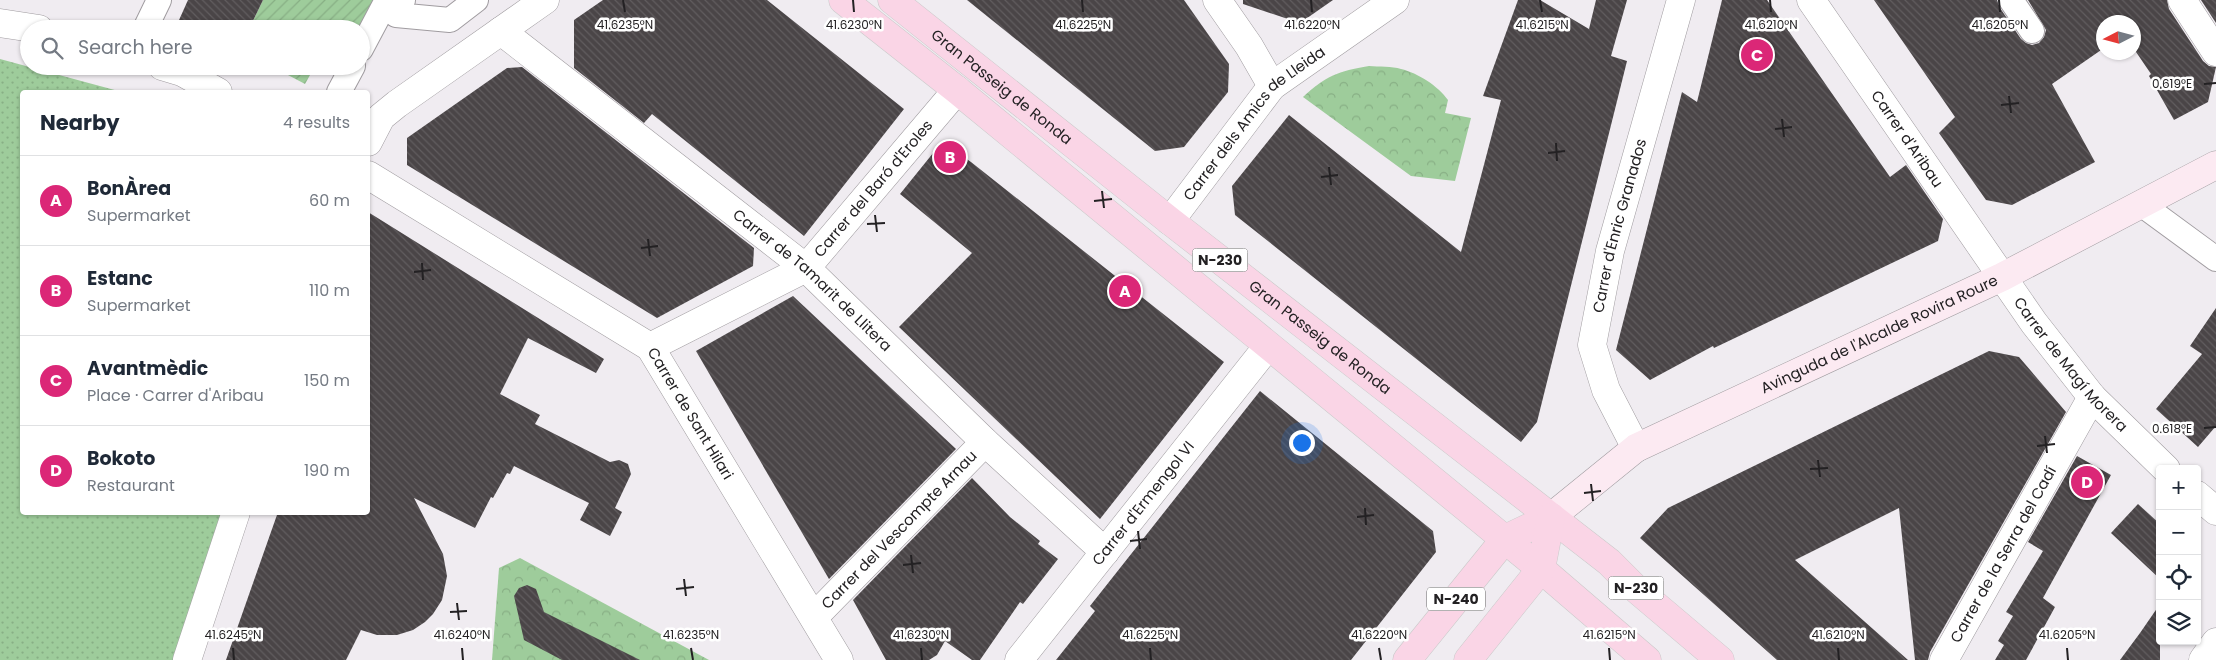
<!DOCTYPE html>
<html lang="en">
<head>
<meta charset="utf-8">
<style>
	:root { --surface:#fff; --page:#f2f2f3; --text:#1f2937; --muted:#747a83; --line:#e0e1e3; --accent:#db2777 }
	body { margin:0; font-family:Poppins,sans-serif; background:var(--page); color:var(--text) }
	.controls { position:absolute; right:15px; bottom:15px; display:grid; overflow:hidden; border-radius:5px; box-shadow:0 1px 4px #0004 }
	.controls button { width:45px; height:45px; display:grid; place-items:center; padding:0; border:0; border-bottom:1px solid var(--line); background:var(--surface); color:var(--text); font:25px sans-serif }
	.compass { position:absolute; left:2096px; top:15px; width:45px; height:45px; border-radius:50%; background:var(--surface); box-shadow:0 1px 4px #0004; rotate:264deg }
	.you { position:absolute; left:1301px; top:442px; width:18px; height:18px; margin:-12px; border:4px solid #fff; border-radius:50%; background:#1a73e8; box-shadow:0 0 0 8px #1a73e833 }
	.badge { display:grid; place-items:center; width:32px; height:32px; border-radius:50%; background:var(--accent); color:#fff; font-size:16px; font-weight:700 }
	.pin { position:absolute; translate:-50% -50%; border:2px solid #fff; box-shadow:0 1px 5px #0006 }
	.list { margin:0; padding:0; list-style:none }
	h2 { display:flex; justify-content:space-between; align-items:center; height:65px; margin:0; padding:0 20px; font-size:21px }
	h2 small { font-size:16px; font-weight:400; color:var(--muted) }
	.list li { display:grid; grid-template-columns:32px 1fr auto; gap:15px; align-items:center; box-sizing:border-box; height:90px; padding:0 20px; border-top:1px solid var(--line) }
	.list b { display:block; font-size:19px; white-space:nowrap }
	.list p { margin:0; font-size:16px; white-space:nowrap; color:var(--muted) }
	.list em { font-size:16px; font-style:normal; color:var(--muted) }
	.icon { flex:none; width:28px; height:28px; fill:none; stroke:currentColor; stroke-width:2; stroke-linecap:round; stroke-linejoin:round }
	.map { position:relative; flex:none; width:2216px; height:660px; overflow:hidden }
	.search { position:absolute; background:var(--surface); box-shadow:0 1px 4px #0004; left:20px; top:20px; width:350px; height:55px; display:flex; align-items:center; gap:12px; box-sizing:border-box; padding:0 18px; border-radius:28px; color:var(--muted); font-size:19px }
	.panel { position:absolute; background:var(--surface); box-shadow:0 1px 4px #0004; left:20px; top:90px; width:350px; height:425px; border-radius:5px }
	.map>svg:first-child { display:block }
</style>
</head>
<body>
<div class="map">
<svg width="2216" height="660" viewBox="0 0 2216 660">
	<defs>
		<pattern id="grass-dots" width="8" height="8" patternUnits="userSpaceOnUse" patternTransform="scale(1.25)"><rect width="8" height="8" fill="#9ecc9b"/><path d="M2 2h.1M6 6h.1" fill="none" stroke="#88af85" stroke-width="1.8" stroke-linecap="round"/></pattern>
		<pattern id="park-crowns" width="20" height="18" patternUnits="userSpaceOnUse" patternTransform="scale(1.25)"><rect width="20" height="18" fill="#9ecc9b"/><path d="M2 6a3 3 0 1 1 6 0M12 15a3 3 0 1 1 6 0" fill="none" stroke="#88af85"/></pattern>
		<pattern id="garden-furrows" width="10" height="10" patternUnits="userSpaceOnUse" patternTransform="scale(1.25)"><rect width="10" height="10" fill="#9ecc9b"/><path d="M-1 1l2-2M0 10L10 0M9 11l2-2" fill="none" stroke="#88af85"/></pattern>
		<pattern id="building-back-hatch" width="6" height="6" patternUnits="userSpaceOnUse" patternTransform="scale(1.25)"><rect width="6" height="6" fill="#4a4547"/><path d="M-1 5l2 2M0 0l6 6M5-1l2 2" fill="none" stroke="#615d5f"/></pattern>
	</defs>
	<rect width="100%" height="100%" fill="#f0ecf1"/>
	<polygon fill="url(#grass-dots)" points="0,59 122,92 22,92 22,512 225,513 174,660 0,660"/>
	<g fill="url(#park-crowns)">
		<path d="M1369,66C1379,67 1392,66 1401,69C1418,73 1438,86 1448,100L1445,113L1471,118L1455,181L1411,176L1303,97C1326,76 1338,71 1369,66Z"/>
		<polygon points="520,558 709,660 492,660 499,568"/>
	</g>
	<g fill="url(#garden-furrows)">
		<polygon points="263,0 374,0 360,29 249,29"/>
		<polygon points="271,66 315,66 305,84"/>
	</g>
	<g fill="url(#building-back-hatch)">
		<polygon points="188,0 263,0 249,29 175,29"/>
		<polygon points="603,0 767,0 904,109 804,236 652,114 644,123 574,68 574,20"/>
		<polygon points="967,0 1184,0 1229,64 1228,92 1184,147 1155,151"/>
		<polygon points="1243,0 1333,0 1300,23 1243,4"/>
		<polygon points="1518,0 1540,0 1589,29 1596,0 1627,0 1611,56 1627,61 1537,422 1521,442 1235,215 1232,186 1289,115 1461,252 1501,100 1483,96"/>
		<polygon points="1722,0 1767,0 1890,177 1906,165 1943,219 1938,241 1714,348 1713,346 1650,380 1616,350 1682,92 1697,102"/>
		<polygon points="1874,0 1997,0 2000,8 2021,39 2026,43 2032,45 2039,43 2044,37 2046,30 2028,0 2167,0 2169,9 2203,61 2209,66 2216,67 2208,102 2174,120 2149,76 2151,74 2134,49 2134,22 2104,22 2104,48 2052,84 2095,162 2012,205 1986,200 1939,133 1955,117"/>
		<polygon points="2201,0 2216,0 2216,23"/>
		<polygon points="522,67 754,248 753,266 657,318 407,165 407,138 507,68"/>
		<polygon points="942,142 971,162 1224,362 1100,519 899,327 972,253 900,194"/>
		<polygon points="368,212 604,359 596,373 528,338 500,394 540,415 535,424 610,462 619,460 628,464 631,474 615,508 622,512 610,536 580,520 589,503 514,466 510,474 507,473 493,498 491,497 475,528 414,498 443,554 447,576 442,600 433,614 425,622 413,630 397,635 377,635 361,630 346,660 226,660 278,512 368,512"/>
		<polygon points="793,296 956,449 829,579 696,351"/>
		<polygon points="2216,308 2216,426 2198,447 2156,409 2202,354 2190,346"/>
		<polygon points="1989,351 2019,357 2066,412 1930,652 1928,660 1915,660 1899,508 1795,560 1908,660 1777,660 1640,538 1668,508"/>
		<polygon points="1260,391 1433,531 1436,552 1351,660 1056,660 1095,611 1090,606"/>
		<polygon points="2077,456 2111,475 2043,598 2055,607 2026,660 1995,660 2004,645 1998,641 2013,616 2006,612 2043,551 2028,542"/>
		<polygon points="972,478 1010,517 1040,541 1038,544 1058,559 1023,604 1020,602 980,660 972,660 945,641 937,655 929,660 886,660 853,600"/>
		<polygon points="2138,504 2160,524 2160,579 2111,533"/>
		<polygon points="527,585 536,589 544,612 640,660 562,660 524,640 514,596 519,588"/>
		<polygon points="2160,604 2160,660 2120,660 2140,633"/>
	</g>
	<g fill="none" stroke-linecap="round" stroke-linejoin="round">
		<g stroke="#a09ca0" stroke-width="26">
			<g id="pedestrian">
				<polyline points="403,0 396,15 450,20 476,0"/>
				<polyline points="2011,0 2032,31"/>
				<polyline points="145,29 159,0"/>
				<polyline points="361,49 387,0"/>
				<polyline points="339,92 353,66"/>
				<polyline points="2141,204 2216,259"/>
			</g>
		</g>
		<g stroke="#a09ca0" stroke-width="29">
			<g id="minor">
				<polyline points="1217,0 1249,46 1272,86"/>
				<path id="s1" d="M1811,0L2034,323L2092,397L2166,469"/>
				<polyline points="2182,0 2216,52"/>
				<polyline points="0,23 39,29"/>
				<path id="s2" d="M501,31L806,268L985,442L1105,552"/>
				<polyline points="162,66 182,72 218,92"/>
				<polyline points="368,142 381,117 397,104 545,0"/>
				<path id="s3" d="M368,175L650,347L839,660"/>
				<path id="s4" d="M1170,221L1272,86L1395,0"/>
				<path id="s5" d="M650,347L806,268L957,90"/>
				<path id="s6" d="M1636,448L1606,390L1592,345L1610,251L1681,0"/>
				<polyline points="2197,495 2216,511"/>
				<path id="s7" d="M814,617L985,442"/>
				<polyline points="187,660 236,512"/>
				<path id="s8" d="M1019,660L1268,346"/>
				<path id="s9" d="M1944,660L2092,397"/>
				<polyline points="2203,660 2216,642"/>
			</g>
		</g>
		<g stroke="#a09ca0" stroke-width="29">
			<g id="secondary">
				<path id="s10" d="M1551,517L1636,448L2002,277L2216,165"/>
			</g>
		</g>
		<g stroke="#cacaca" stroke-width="29">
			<g id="primary">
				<polyline points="843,0 957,90 1541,569 1647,660"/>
				<path id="s11" d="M892,0L1170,221L1609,562L1635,588L1720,660"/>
				<polyline points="1407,660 1505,539 1551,517"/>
				<polyline points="1468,660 1541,569 1551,517"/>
			</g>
		</g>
		<use href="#pedestrian" stroke="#fff" stroke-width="24"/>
		<use href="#minor" stroke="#fff" stroke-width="28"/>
		<use href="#secondary" stroke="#fceaf2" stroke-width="28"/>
		<use href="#primary" stroke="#fad5e6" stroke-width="28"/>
	</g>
	<path fill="none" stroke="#232123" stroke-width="2" d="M623,0L625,12M853,0L854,12M1082,0L1083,12M1311,0L1312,12M1540,0L1542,12M1770,0L1771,12M1999,0L2000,12M2204,84L2216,83M2009,96L2011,113M2001,105L2019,103M1782,119L1784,137M1775,129L1792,127M1556,143L1557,161M1548,153L1565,151M1329,167L1331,185M1321,177L1338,175M1102,191L1104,208M1094,201L1112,199M875,215L877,232M867,224L885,223M648,239L650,256M641,248L658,246M422,263L423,280M414,272L431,270M2204,428L2216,427M2045,436L2047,453M2037,446L2055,444M1818,460L1820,477M1810,469L1828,468M1591,484L1593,501M1584,493L1601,491M1365,508L1366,525M1357,517L1374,515M1138,531L1140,549M1130,541L1147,539M911,555L913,573M903,565L921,563M684,579L686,596M676,589L694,587M457,603L459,620M450,612L467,611M233,648L234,660M462,648L463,660M691,648L693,660M921,648L922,660M1150,648L1151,660M1379,648L1381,660M1609,648L1610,660M1838,648L1839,660M2067,648L2068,660"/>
	<g text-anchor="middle" stroke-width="5" stroke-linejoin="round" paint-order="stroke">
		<g fill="#fff" stroke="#656465" stroke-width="1">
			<rect x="1192.5" y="248.5" width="55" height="23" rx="4"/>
			<rect x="1608.5" y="576.5" width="55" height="23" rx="4"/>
			<rect x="1427" y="587.5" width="58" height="23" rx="4"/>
		</g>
		<g font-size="14" font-weight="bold" fill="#232123">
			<text x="1220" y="265">N-230</text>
			<text x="1636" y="593">N-230</text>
			<text x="1456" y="604">N-240</text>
		</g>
		<g font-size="15" fill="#232123" stroke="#fff">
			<text dy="5" stroke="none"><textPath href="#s11" startOffset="140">Gran Passeig de Ronda</textPath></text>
			<text dy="5" stroke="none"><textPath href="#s4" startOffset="130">Carrer dels Amics de Lleida</textPath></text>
			<text dy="5" stroke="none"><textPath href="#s1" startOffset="169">Carrer d'Aribau</textPath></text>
			<text dy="5" stroke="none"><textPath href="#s5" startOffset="279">Carrer del Baró d'Eroles</textPath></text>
			<text dy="5" stroke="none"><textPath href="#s6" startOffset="235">Carrer d'Enric Granados</textPath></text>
			<text dy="5" stroke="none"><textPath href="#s2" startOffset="399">Carrer de Tamarit de Llitera</textPath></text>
			<text dy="5" stroke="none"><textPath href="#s10" startOffset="378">Avinguda de l'Alcalde Rovira Roure</textPath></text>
			<text dy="5" stroke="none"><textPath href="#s11" startOffset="545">Gran Passeig de Ronda</textPath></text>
			<text dy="5" stroke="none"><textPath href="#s1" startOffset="448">Carrer de Magí Morera</textPath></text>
			<text dy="5" stroke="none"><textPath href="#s3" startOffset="408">Carrer de Sant Hilari</textPath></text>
			<text dy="5" stroke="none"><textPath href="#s8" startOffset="200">Carrer d'Ermengol VI</textPath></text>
			<text dy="5" stroke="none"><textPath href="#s7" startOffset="122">Carrer del Vescompte Arnau</textPath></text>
			<text dy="5" stroke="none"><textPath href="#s9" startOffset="121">Carrer de la Serra del Cadí</textPath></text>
		</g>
	</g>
	<g font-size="12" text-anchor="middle" fill="#232123" stroke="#fff" stroke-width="5" stroke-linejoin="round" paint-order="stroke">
		<text x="625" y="29">41.6235°N</text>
		<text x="854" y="29">41.6230°N</text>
		<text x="1083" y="29">41.6225°N</text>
		<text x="1312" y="29">41.6220°N</text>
		<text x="1542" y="29">41.6215°N</text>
		<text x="1771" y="29">41.6210°N</text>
		<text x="2000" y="29">41.6205°N</text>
		<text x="2172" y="88">0.619°E</text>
		<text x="2172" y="433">0.618°E</text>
		<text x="233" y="639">41.6245°N</text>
		<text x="462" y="639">41.6240°N</text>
		<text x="691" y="639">41.6235°N</text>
		<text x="921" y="639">41.6230°N</text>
		<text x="1150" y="639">41.6225°N</text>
		<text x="1379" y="639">41.6220°N</text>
		<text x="1609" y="639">41.6215°N</text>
		<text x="1838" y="639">41.6210°N</text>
		<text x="2067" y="639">41.6205°N</text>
	</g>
</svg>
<div class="controls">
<button>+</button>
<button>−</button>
<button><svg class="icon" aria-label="locate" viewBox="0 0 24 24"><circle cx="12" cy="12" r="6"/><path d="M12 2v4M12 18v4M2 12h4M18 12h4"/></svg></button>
<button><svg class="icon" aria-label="layers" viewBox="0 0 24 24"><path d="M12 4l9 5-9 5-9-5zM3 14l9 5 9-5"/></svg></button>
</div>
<svg class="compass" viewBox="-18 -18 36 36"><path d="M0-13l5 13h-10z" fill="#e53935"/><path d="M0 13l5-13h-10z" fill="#747a83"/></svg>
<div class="you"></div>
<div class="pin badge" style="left:1125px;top:291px">A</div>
<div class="pin badge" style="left:950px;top:157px">B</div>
<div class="pin badge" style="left:1757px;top:55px">C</div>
<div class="pin badge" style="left:2087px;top:482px">D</div>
<div class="search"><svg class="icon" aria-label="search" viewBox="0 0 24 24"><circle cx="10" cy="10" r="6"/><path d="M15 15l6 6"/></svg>Search here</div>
<section class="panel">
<h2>Nearby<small>4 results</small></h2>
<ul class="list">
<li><span class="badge">A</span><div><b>BonÀrea</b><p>Supermarket</p></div><em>60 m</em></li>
<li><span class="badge">B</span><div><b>Estanc</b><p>Supermarket</p></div><em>110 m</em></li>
<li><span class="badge">C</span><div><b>Avantmèdic</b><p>Place · Carrer d'Aribau</p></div><em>150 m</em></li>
<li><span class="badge">D</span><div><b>Bokoto</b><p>Restaurant</p></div><em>190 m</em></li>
</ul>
</section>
</div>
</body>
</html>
